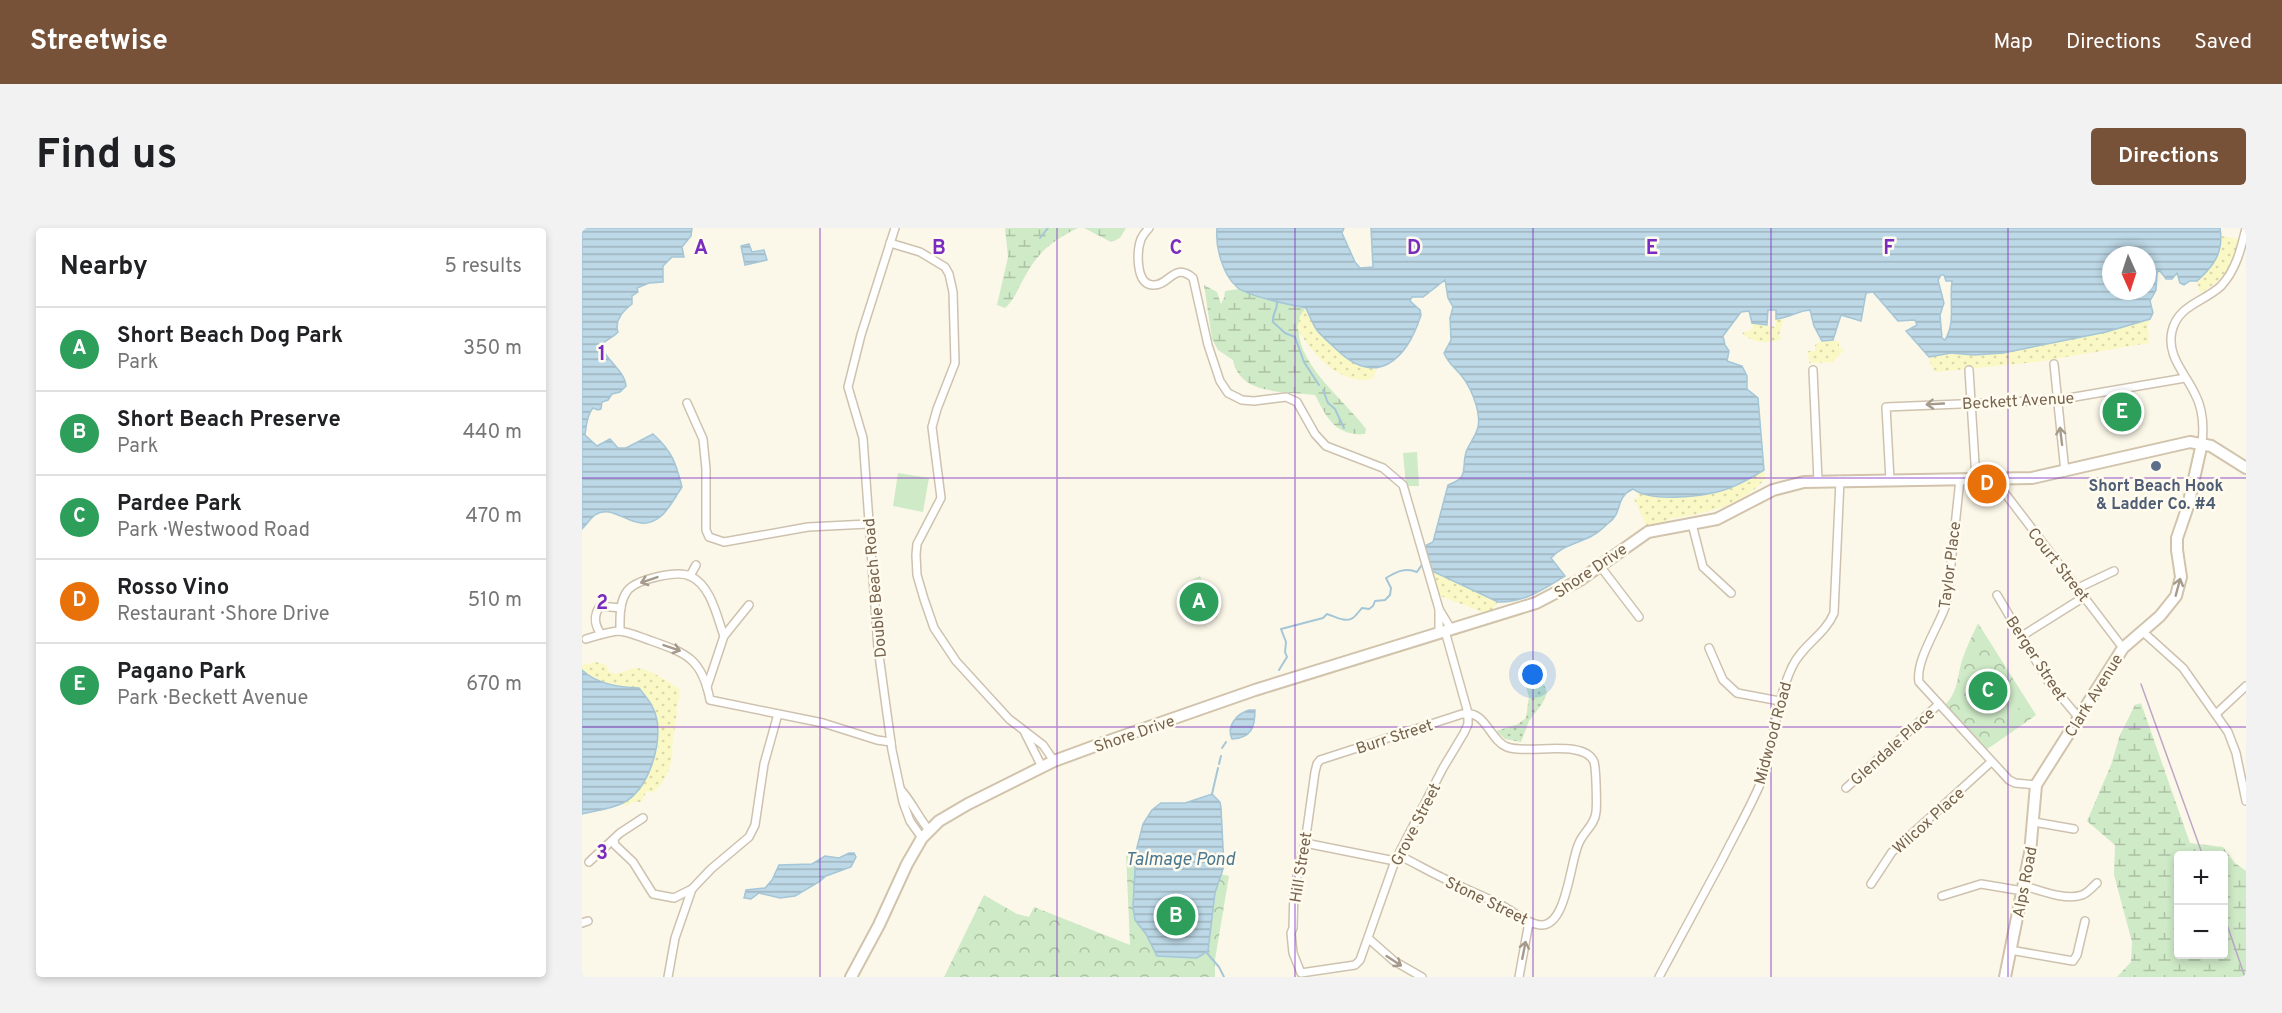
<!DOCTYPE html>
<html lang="en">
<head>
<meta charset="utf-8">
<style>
	:root { --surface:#fff; --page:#f2f2f2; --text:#202124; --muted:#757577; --line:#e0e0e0; --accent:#775239 }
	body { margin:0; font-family:Overpass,sans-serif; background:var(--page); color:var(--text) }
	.controls { position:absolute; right:18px; bottom:18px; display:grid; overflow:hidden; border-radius:6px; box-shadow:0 3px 9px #0003 }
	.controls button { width:54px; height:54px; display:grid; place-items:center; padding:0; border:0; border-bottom:2px solid var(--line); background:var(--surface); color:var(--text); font:30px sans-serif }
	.compass { position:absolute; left:1520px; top:18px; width:54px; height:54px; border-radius:50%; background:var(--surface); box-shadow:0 3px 9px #0003; rotate:177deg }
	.you { position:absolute; left:951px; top:447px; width:21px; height:21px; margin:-15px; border:4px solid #fff; border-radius:50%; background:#1a73e8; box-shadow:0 0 0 9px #1a73e833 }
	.badge { display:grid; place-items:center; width:39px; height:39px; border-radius:50%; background:var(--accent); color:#fff; font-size:20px; font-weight:700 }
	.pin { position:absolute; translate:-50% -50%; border:3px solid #fff; box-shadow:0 2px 6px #0006 }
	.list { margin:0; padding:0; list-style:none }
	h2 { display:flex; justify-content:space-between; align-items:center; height:78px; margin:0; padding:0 24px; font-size:26px }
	h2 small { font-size:20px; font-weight:400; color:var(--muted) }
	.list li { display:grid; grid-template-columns:39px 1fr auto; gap:18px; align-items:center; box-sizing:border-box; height:84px; padding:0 24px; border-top:2px solid var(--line) }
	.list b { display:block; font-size:22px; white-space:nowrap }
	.list p { margin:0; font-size:20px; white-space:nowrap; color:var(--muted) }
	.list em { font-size:20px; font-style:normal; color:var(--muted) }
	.map { position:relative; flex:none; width:1664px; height:749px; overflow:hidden; border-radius:6px }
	header { display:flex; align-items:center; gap:36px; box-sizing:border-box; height:84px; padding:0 30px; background:var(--accent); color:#fff }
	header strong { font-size:28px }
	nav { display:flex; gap:33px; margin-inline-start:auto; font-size:21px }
	.intro { display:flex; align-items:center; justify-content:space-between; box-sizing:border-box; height:144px; padding:0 36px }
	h1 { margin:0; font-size:42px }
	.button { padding:15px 27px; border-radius:6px; background:var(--accent); color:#fff; font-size:21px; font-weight:700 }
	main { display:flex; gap:36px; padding:0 36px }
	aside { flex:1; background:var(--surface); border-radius:6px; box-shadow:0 3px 9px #0003 }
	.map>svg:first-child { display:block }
</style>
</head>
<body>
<header>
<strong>Streetwise</strong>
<nav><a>Map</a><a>Directions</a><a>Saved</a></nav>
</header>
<div class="intro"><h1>Find us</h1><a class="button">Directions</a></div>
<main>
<aside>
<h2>Nearby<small>5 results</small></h2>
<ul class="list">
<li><span class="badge" style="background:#2e9e5b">A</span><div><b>Short Beach Dog Park</b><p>Park</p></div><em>350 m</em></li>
<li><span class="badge" style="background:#2e9e5b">B</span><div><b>Short Beach Preserve</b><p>Park</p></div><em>440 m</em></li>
<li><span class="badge" style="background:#2e9e5b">C</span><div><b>Pardee Park</b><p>Park · Westwood Road</p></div><em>470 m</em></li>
<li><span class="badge" style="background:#e8710a">D</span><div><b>Rosso Vino</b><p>Restaurant · Shore Drive</p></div><em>510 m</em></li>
<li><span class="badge" style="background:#2e9e5b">E</span><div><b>Pagano Park</b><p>Park · Beckett Avenue</p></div><em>670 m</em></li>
</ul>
</aside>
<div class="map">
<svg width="1664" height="749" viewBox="0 0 1664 749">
	<defs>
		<pattern id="grass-dots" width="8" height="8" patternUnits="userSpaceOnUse" patternTransform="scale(1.5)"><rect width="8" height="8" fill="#cfeac7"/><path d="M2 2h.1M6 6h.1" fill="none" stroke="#adc1a4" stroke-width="1.8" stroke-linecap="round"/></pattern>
		<pattern id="wetland-marsh" width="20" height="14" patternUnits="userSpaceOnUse" patternTransform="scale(1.5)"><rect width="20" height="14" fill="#cfeac7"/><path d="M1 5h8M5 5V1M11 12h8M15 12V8" fill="none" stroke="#adc1a4"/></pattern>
		<pattern id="sand-dots" width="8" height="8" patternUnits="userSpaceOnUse" patternTransform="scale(1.5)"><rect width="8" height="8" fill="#faf8c5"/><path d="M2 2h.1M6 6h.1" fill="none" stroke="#dad7ab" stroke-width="1.8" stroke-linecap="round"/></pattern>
		<pattern id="park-crowns" width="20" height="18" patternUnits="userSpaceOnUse" patternTransform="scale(1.5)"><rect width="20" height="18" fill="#cfeac7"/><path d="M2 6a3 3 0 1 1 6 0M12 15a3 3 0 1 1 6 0" fill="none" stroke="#adc1a4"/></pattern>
		<pattern id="water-rules" width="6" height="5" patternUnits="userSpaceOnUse" patternTransform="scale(1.5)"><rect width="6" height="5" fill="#bdd8e6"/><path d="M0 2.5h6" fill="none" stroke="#9eb3bd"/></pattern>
	</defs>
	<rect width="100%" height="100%" fill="#fcf8e9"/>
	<polygon fill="url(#grass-dots)" points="954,434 965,465 960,476 947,493 939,514 923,511 914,503 936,496 944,490 947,468 937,439"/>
	<g fill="url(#wetland-marsh)" fill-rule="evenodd">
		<path d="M423,0H496C469,13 455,25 441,52C435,63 432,72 423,80L415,77L426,29Z"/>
		<polygon points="502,0 544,0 538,10 529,14"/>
		<path d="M622,57L635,64L639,76L642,70L643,63L657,61L723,81C696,123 763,171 784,201L783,206C753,208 745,190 733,167C704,163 658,168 651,132L636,122L630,111Z"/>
		<path d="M1559,475L1608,615L1641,619L1653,635L1664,643V749H1535L1549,734L1550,714L1532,647L1533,617L1505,593L1529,537L1538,507L1553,477ZM1596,628H1642V726H1596Z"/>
	</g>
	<g fill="url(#sand-dots)">
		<path d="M1639,8L1658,11C1651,35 1642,53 1618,65L1615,53C1629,41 1639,27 1639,8Z"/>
		<path d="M724,79L735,102L772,135L795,142L790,151C758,158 729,125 715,100L718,88Z"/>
		<path d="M1202,90L1197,107L1199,111C1187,116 1169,115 1160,105L1171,101L1170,95L1194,99V91Z"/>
		<polygon points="1568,91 1566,99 1567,115 1454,134 1354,144 1348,136 1347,129 1369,125 1392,127 1421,125 1524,104"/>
		<polygon points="1251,112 1257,114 1257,119 1262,122 1251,134 1227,135 1226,123 1233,123 1233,117 1240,113"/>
		<path d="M1182,242L1183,251C1158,279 1122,286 1086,291V295L1065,299L1052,271L1057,269L1056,265C1099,273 1145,264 1182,242Z"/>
		<polygon points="850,343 916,374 908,384 903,385 856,367"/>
		<path d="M14,434L24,437L28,445C37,447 44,442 52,440C66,439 86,454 98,461L90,520C93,533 81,560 69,565L65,563L59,574H50L44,578L41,575L55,563L64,549L76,520L57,460C36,459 15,456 0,442V437Z"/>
	</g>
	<g fill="url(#park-crowns)">
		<polygon points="1551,171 1554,191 1529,196 1526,176"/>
		<polygon points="618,348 635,390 611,397 600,358"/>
		<path d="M1396,395L1454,487L1404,522L1363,477C1375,465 1375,452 1379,436C1383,422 1390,408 1396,395Z"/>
		<polygon points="544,626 647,648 633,732 633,749 362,749 402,667 435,686 447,689 452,679 548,717"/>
	</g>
	<g fill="#cfeac7">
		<polygon points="835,224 837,258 824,258 821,225"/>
		<polygon points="316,245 347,250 341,284 311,278"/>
		<polygon points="1437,463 1445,475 1426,487 1418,476"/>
	</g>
	<g fill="url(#water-rules)" stroke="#a4c6d7" stroke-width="1.5" fill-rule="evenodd">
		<path d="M0,0H110L109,8L100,19L102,29H90L81,38V54L67,55L55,60L56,64L50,68V76C42,82 32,92 36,104C31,110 24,111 19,118C24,132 43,143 44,158L38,164L30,166L26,172L20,174L19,181L16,182L11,180C5,186 4,199 3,207L15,218L28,211L36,220H44L71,206C90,223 94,235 100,259C93,269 87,282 78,289C53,309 33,273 13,287C8,291 4,297 0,301Z"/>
		<path d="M635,0H762L760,5L773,34L778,40L791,39L789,0H1638C1642,24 1632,38 1615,53H1608L1602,57L1598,55L1595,45L1590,51H1584L1578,43L1575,44L1574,62L1568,73L1571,85L1568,91L1524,104L1421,125L1392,127L1369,125L1347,129L1324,103L1335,97L1333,92L1316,93L1291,64L1284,65L1279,93L1259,87L1251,112L1240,113L1232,98L1228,82C1215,83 1207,90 1194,91V82H1186L1185,97L1170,95L1167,83L1159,84L1141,108L1143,117L1147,123L1145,133L1160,138L1165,148V161L1176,170L1182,242C1167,251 1152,260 1135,264C1114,269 1068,274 1051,261C1034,269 1040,281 1031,291C1028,294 1024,297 1021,300C1006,315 983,314 969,330L983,348C962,361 942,375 916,374L850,343L843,318L851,314L866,257C888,249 879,242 884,224C887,216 894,208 896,199C899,185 890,162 882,151C875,141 866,136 862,125L869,112L868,90L871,79L866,70L863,52L841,69H830L828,73L838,82L839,87C825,131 795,161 754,121C748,115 739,108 734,101C730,94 727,87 724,80C709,77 667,68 656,60C641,48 633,19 635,0ZM1529,27H1565V63H1529ZM1359,47H1362L1364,53H1370C1367,74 1374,94 1363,112L1360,110L1358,87L1362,75L1356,52Z"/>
		<polygon points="167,16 170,24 182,22 185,32 163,37 159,18"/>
		<path d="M0,442C15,456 36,459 57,460C65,470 73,479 75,492C79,519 67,561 41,575C29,581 13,583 0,586Z"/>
		<path d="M667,482H673C673,500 669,510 650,511C644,499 654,486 667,482Z"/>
		<polygon points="630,566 638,574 639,580 642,638 633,665 626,723 615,730 575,728 564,706 553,692 551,679 554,623 561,596 570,582 579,575 603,575"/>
		<polygon points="267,625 272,625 274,629 269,639 244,648 237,654 213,668 198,670 177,665 169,671 162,670 164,662 183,660 190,652 197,637 230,636 243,628 257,630"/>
	</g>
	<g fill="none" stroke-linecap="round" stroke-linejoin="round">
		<g stroke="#a4c6d7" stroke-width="2">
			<polyline points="458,10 466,0"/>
			<path d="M695,73C696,82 690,85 691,94L703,105L713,109L722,134L737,157"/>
			<polyline points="741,162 746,175 753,181 762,200"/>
			<path d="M697,442L705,429L703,424L704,414L699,401L741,390L745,386C755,389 766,397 774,387C776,385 778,382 780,380L787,381L791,378L793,373L803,372L808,367L809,360L804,350C814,344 823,339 835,344L841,335"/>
			<polyline points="640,520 644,514"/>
			<polyline points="637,536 639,528"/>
			<polyline points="630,566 636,540"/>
			<polyline points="625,725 637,739 642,749"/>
		</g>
		<g stroke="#cec2af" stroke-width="10">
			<g id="street">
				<polyline points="313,0 279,107 266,159 281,210 296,420 310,522 321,574 328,593 340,610"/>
				<path d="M567,0C564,3 561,7 559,11C555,22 553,55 570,57C587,59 592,33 611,50L626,117L638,153L646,165L660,172L672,173L704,169L715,174L733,206L744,218L801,240L821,257L857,381L869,401"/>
				<polyline points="308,15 338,24 363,39 367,46 371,64 373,135 355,181 350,199 359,270 335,316 334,327 335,347 342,371 352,400 374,433 427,491 461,517 472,533"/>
				<polyline points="1472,136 1483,244"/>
				<polyline points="1231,142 1236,253"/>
				<polyline points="1387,142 1394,251"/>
				<polyline points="105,175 121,211 124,241 124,302 127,309 142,314 226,299 286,296"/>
				<path d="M1620,215C1622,198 1621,181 1613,166C1604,146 1584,128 1590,103C1596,77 1622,74 1639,58C1654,42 1659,21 1664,0"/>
				<path d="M1378,251L1365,374C1358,397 1333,432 1337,454L1427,552L1433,555L1454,557"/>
				<polyline points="1417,251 1419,260 1541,420"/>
				<polyline points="1308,252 1304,179 1475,172 1603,150"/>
				<polyline points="1110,296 1121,339 1149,365"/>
				<polyline points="1018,338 1057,389"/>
				<polyline points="108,348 114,337"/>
				<polyline points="1496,360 1532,343"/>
				<polyline points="1415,367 1466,453 1497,490"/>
				<path d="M38,403C38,390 37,373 46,362C56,351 95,342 108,348C129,357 135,389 142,408"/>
				<polyline points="1560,403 1601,440 1646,504 1654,525 1664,573"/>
				<polyline points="857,405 857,381"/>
				<path d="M19,406C13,398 11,388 18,378L39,380"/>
				<polyline points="1440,408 1502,369"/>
				<path d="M4,411C14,408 25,404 36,403C45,403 58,409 67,412C104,425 120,430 128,472L241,495L295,512L309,514"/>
				<polyline points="1127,420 1141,452 1155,465 1198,473"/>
				<polyline points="125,459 142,408 167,377"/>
				<polyline points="1634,486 1664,458"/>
				<polyline points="443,505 460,539"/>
				<polyline points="1264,560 1357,476"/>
				<path d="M319,562C330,574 336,589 347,602"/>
				<polyline points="1452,594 1492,601"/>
				<polyline points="32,612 33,617 51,634 71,666 92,670 110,661 129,641 167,609 173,597 182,536 196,486"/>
				<polyline points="723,615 813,633"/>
				<path d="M816,627C831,634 846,643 861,650C880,660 900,667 919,677C931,683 945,696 959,697C985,698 988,633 997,615C1002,603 1013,597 1014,584C1015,576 1014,540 1012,534C1002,510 945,527 925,519C907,512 904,481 880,486L738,532L735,536L733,544L723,615L712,661L711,700L709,705L711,725L719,745L773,737L778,732L813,633L861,540L882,505L886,496V485L863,403"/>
				<polyline points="7,634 38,605 61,590"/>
				<polyline points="1289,656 1310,624 1409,534"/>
				<path d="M1442,658C1458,662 1483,673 1500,667C1506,665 1510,659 1515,655"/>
				<polyline points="1360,668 1399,656 1441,663"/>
				<polyline points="0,695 6,693"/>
				<polyline points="787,711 812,733 840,749"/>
				<polyline points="1428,722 1491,733 1495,727 1503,693"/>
				<polyline points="86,749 93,710 110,661"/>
				<polyline points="937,749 947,694"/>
				<path d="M1077,749C1098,710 1119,671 1140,632C1153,606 1168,580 1179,554C1193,516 1193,475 1210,439C1220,417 1243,407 1252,385L1258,252"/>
			</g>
		</g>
		<g stroke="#d1c3ac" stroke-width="14">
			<g id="secondary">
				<polyline points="269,749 297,697 325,636 340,610 357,593 386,576 472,533 521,515 673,462 954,375 998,352 1066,304 1135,291 1191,262 1222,254 1450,250 1608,214 1629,218 1664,240"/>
				<polyline points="1423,749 1448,625 1454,557 1541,420 1578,388 1594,368 1599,349 1595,322 1595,310 1606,278 1620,215"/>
			</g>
		</g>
		<use href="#street" stroke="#fff" stroke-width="7"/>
		<use href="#secondary" stroke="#fff" stroke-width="10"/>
		<g stroke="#bea6c7" stroke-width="1.5">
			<polyline points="1559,456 1621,628"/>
			<polyline points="1642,688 1663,749"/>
		</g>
	</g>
	<defs><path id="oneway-shaft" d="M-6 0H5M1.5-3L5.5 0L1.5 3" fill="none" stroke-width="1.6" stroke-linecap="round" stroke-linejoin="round" transform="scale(1.5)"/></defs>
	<g stroke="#a69a8b">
		<use href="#oneway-shaft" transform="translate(1353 176) rotate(177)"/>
		<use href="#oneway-shaft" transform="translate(1479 208) rotate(-97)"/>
		<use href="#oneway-shaft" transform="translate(67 352) rotate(161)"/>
		<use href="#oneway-shaft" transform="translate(1596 359) rotate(-75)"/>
		<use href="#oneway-shaft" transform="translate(90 420) rotate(19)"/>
		<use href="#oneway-shaft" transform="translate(942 722) rotate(-79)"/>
		<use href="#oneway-shaft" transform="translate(812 733) rotate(33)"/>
	</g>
	<path fill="none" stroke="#7b2cbf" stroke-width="1.5" stroke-opacity="0.55" d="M238,0V749M475,0V749M713,0V749M951,0V749M1189,0V749M1426,0V749M0,250H1664M0,499H1664"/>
	<circle fill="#5c6f8a" stroke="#fffbef" stroke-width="2" cx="1574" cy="238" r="6"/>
	<g text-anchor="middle" stroke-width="5" stroke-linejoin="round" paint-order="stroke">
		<g font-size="16" fill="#76634d" stroke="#fffbef">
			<text transform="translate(1436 172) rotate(-3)" y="6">Beckett Avenue</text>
			<text transform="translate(1477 336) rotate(52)" y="6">Court Street</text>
			<text transform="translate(1367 337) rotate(-83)" y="6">Taylor Place</text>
			<text transform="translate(1008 342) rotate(-34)" y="6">Shore Drive</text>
			<text transform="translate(292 360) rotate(-95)" y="6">Double Beach Road</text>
			<text transform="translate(1455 430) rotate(57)" y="6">Berger Street</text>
			<text transform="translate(1511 467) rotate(-58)" y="6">Clark Avenue</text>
			<text transform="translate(552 505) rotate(-19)" y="6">Shore Drive</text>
			<text transform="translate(1190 505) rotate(-75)" y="6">Midwood Road</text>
			<text transform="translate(812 508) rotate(-18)" y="6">Burr Street</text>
			<text transform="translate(1310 518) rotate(-42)" y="6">Glendale Place</text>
			<text transform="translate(1346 592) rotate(-42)" y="6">Wilcox Place</text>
			<text transform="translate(833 596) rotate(-63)" y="6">Grove Street</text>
			<text transform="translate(718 639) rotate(-81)" y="6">Hill Street</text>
			<text transform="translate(1442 654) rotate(-79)" y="6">Alps Road</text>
			<text transform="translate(905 672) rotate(26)" y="6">Stone Street</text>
		</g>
		<g font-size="16" font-weight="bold" fill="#4e5e75" stroke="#fffbef">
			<text x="1574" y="263">Short Beach Hook<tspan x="1574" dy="18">&amp; Ladder Co. #4</tspan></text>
		</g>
		<g font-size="18" font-style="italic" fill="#4a7890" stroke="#fffbef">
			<text x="598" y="637">Talmage Pond</text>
		</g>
	</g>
	<g font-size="20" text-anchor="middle" font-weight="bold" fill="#7b2cbf" stroke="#fffbef" stroke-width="5" stroke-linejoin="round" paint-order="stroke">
		<text x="119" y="26">A</text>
		<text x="357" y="26">B</text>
		<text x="594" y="26">C</text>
		<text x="832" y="26">D</text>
		<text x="1070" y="26">E</text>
		<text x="1307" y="26">F</text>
		<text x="20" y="132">1</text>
		<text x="20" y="381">2</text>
		<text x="20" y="631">3</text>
	</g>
</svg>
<div class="controls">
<button>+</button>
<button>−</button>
</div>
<svg class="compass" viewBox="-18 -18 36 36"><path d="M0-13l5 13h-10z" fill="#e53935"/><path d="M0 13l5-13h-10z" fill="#757577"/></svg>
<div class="you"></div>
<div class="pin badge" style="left:617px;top:374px;background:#2e9e5b">A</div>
<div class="pin badge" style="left:594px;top:688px;background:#2e9e5b">B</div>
<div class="pin badge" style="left:1406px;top:463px;background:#2e9e5b">C</div>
<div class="pin badge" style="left:1405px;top:256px;background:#e8710a">D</div>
<div class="pin badge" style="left:1540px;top:184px;background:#2e9e5b">E</div>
</div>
</main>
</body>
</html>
